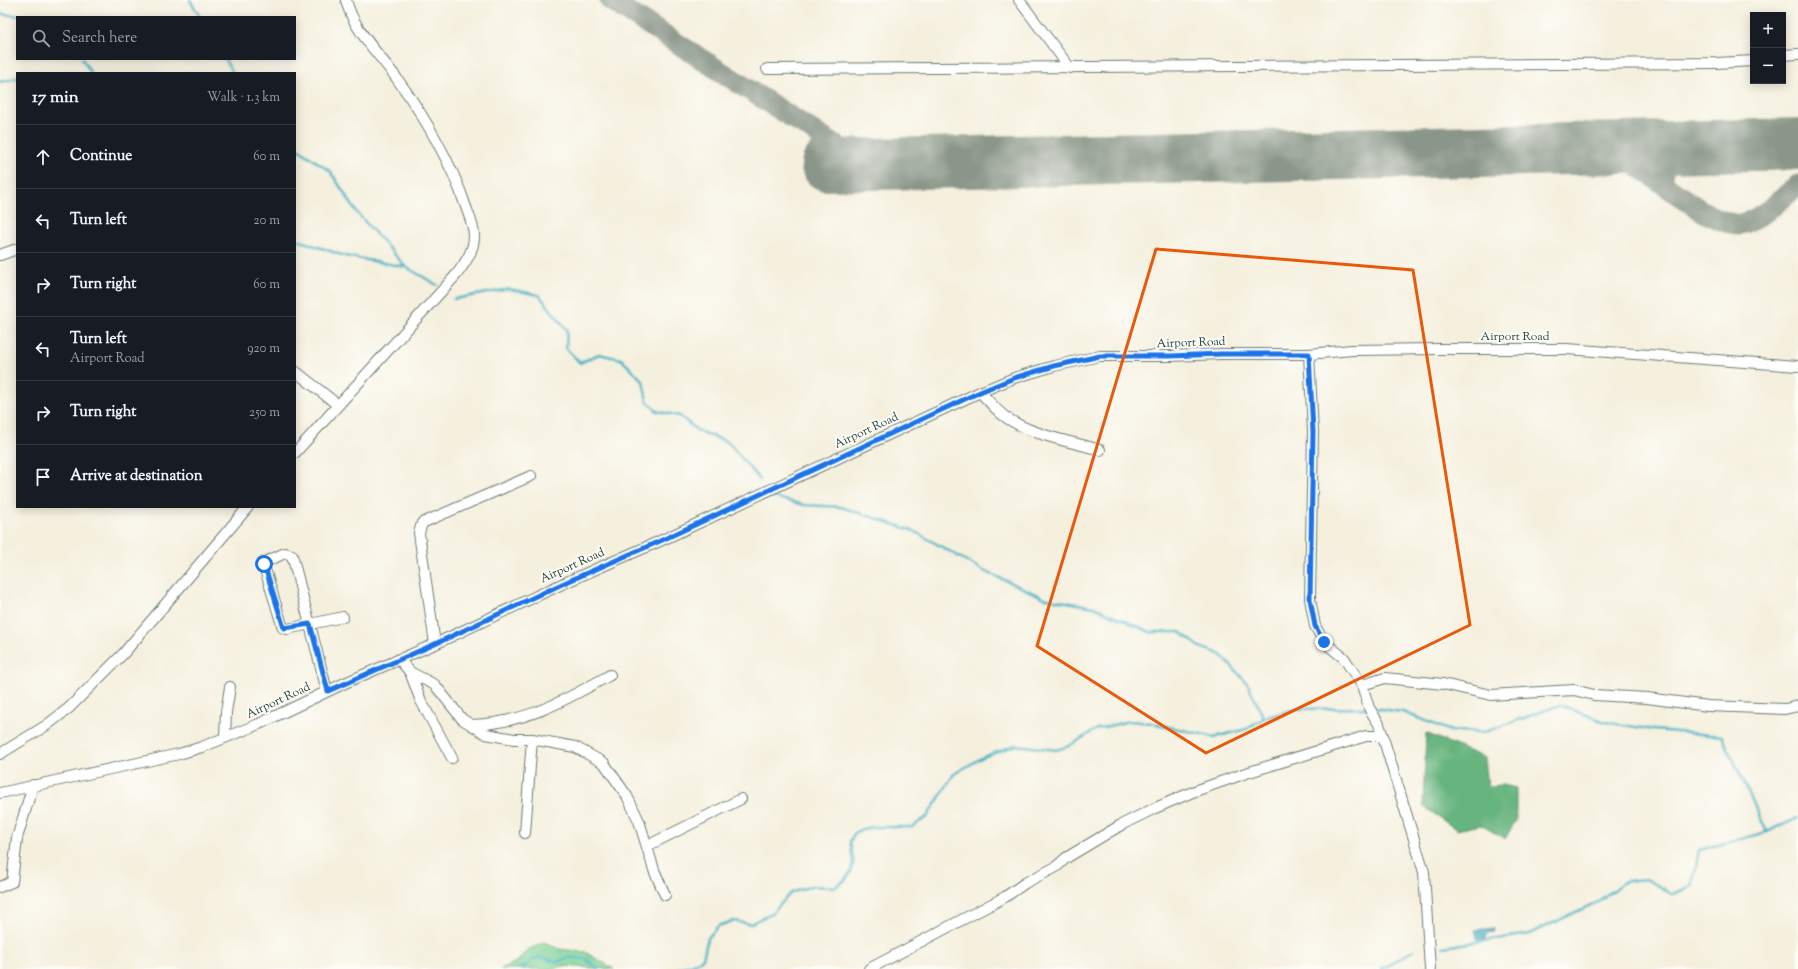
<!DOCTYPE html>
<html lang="en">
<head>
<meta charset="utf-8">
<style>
	:root { --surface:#171b24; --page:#242831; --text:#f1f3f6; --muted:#9ea1a6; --line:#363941 }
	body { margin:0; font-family:"Sorts Mill Goudy",serif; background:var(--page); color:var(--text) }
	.controls { position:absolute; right:12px; top:12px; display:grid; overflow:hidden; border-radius:0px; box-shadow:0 2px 10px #0003 }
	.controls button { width:36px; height:36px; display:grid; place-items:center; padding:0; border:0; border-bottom:1px solid var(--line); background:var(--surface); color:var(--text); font:20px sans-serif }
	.stop { position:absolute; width:12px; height:12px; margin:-9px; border:3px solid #1a73e8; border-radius:50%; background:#fff }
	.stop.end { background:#1a73e8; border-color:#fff; box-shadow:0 1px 4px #0008 }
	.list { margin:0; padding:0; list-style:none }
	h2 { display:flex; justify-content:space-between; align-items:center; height:52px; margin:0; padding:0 16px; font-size:17px }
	h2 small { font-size:13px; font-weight:400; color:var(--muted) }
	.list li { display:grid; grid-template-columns:26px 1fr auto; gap:12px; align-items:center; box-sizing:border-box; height:64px; padding:0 16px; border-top:1px solid var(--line) }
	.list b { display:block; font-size:15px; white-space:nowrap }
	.list p { margin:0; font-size:13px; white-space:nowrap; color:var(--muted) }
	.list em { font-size:13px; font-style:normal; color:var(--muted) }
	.icon { flex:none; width:22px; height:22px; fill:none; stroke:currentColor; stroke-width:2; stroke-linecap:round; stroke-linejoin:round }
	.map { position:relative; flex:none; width:1798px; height:969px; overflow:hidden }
	.search { position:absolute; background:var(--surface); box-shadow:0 2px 10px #0003; left:16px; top:16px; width:280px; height:44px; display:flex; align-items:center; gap:10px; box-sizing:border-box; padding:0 14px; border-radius:0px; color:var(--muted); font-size:15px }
	.panel { position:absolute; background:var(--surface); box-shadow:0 2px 10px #0003; left:16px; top:72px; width:280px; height:436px; border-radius:0px }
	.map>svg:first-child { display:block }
</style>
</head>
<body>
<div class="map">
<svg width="1798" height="969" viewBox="0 0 1798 969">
	<rect width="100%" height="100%" fill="#fdfcf7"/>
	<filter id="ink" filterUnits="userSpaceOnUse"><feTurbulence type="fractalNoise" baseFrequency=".025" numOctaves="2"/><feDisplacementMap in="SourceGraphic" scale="8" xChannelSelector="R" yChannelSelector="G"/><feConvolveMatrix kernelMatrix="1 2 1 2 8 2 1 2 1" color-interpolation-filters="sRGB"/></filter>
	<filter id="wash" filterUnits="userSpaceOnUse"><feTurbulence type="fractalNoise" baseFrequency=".012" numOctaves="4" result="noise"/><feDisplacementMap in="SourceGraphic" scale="16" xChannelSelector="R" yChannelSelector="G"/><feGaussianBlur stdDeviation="0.9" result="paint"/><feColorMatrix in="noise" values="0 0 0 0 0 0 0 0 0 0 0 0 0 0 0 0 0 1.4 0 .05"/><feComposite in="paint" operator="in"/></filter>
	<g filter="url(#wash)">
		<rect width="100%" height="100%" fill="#f5f0de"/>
		<polygon fill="#7ed295" stroke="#4e8864" points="544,942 559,949 585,952 614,969 560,966 555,969 501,969 518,961 526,951"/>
		<polygon fill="#66b47e" stroke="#427859" points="1426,733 1485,758 1488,786 1503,785 1516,788 1516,820 1505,839 1481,825 1457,830 1423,806"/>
		<polygon fill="#48b3c5" stroke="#34787c" points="1494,928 1495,932 1488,933 1485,939 1477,939 1475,930"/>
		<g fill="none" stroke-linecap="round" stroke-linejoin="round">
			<g stroke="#48b3c5" stroke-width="2.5">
				<polyline points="190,0 200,17"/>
				<polyline points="0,14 31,17"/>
				<polyline points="82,59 91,73"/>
				<polyline points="225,59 233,73"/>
				<polyline points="0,82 17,78"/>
				<polyline points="295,147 330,171 358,214 406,267"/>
				<polyline points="295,239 345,256 406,267 437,285"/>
				<polyline points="454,299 509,289 539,295 567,330 566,348 580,363 599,354 621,359 643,381 647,401 657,411 680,416 698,431 728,442 760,480"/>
				<polyline points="770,496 804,505 841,507 914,531 984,571 1045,598 1094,607 1150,632 1180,632 1200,647 1220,654 1247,683 1264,718"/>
				<polyline points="1373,708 1403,712 1451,731 1485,732 1560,705 1605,722 1654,730 1722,736 1767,832"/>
				<polyline points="1443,947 1530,934 1597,902 1625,881 1646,879 1673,894 1692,886 1699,850 1767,832 1798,818"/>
				<polyline points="520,969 538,957 558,962 569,957 586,959 598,969"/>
				<polyline points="676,969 696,963 703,958 708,938 718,926 733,921 750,924 773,912 791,893 811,886 835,887 844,881 851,872 854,863 850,841 855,833 862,829 873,827 912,827 927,817 954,774 983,757 1016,745 1056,750 1069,746 1097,729 1129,721 1151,723 1215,737 1247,729 1264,718 1296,709 1366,708"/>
				<polyline points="1382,969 1414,950"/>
			</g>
			<g stroke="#8a9689" stroke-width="21">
				<polyline points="610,0 864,164"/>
				<polyline points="1784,144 1794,150 1798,154"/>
				<path d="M1598,148C1607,150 1616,152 1624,157C1653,173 1709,226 1740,224C1759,222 1783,197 1798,185"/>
				<path d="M1661,182C1663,163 1672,153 1690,146"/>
			</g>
			<polyline stroke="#8a9689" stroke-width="52" points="827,165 1798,144"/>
		</g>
	</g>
	<g filter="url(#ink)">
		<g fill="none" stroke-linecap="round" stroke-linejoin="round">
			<g stroke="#6a7c70" stroke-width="12">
				<g id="minor">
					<polyline points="1019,0 1070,68"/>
					<polyline points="1783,55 1798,54"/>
					<polyline points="767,69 1717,63 1753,61"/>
					<polyline points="0,255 17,249"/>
					<polyline points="1309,354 1313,432 1310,599 1315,626 1324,642 1344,658 1362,685"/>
					<polyline points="295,371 338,405"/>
					<path d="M980,392C988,400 995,409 1004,416C1030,435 1069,441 1100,450"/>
					<path d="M295,453L457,274C465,263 474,251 474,236C474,226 469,216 466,207C450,159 425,117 395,76C378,53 353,29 346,0"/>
					<polyline points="435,644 419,533 422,523 531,476"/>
					<polyline points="399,659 410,672 435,685 462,719 486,734 514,739 532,739 575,747 604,763 627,796 639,821 654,870 665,895"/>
					<polyline points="410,672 421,701 452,758"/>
					<polyline points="327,691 292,555 285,553 263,563 283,628 287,629 343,617"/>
					<path d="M472,725C526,723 564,701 610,675"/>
					<polyline points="225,737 226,712 230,687"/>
					<polyline points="0,754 47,725 69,708 123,654 248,507"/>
					<polyline points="0,793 179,754 202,747 259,724 347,682 435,644 562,584 660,541 980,392 1014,378 1054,366 1100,356 1170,356 1221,354 1309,354 1352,350 1438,349 1567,349 1798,366"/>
					<polyline points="525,833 532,739"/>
					<polyline points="647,846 741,799"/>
					<polyline points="0,887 12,882 17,838 33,785"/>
					<polyline points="869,969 1005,897 1025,883 1056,867 1066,858 1121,825 1153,809 1195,791 1246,773 1366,736 1383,736"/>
					<polyline points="1430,969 1424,872 1379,724 1369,708 1362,685 1385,678 1443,684 1491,695 1574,690 1594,695 1647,698 1708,706 1785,709 1798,706"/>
				</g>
			</g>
			<use href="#minor" stroke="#fff" stroke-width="10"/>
		</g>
	</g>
	<g fill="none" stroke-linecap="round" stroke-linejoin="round" filter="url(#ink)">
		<polyline stroke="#1a73e8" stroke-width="5" points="264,564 284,628 310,624 328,691 435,644 562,584 660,541 980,392 1014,378 1054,366 1100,356 1170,356 1221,354 1309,354 1313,432 1310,599 1315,626 1324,642"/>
	</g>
	<path fill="none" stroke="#e8590c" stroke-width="3" stroke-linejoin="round" d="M1156,249L1413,270L1470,625L1206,753L1037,646Z"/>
	<g text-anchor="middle" stroke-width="4" stroke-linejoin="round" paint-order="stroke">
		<g font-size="12" fill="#1f3d34" stroke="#fdfcf7">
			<text x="1515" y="340">Airport Road</text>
			<text transform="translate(1191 342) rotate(-2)" y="4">Airport Road</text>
			<text transform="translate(866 430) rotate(-25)" y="4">Airport Road</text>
			<text transform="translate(572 565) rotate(-24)" y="4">Airport Road</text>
			<text transform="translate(278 700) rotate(-25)" y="4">Airport Road</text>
		</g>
	</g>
</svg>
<div class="controls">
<button>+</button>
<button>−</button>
</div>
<div class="stop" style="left:264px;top:564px"></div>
<div class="stop end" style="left:1324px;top:642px"></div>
<div class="search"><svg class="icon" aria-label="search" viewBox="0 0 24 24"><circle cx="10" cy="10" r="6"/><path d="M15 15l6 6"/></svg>Search here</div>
<section class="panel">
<h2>17 min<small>Walk · 1.3 km</small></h2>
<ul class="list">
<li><svg class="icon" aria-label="ahead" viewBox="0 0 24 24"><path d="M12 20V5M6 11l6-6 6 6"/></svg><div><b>Continue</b></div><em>60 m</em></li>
<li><svg class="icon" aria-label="left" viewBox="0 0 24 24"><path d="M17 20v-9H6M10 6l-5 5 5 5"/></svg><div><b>Turn left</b></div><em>20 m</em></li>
<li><svg class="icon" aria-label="right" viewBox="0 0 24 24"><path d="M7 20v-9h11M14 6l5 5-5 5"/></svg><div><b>Turn right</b></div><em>60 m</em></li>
<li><svg class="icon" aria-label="left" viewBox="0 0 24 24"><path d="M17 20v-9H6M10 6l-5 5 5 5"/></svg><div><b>Turn left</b><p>Airport Road</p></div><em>920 m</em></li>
<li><svg class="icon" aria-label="right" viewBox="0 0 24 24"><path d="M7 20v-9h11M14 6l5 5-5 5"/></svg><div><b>Turn right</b></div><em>250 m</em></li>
<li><svg class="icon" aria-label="arrive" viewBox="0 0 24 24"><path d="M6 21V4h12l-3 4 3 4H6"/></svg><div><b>Arrive at destination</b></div></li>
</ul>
</section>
</div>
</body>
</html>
